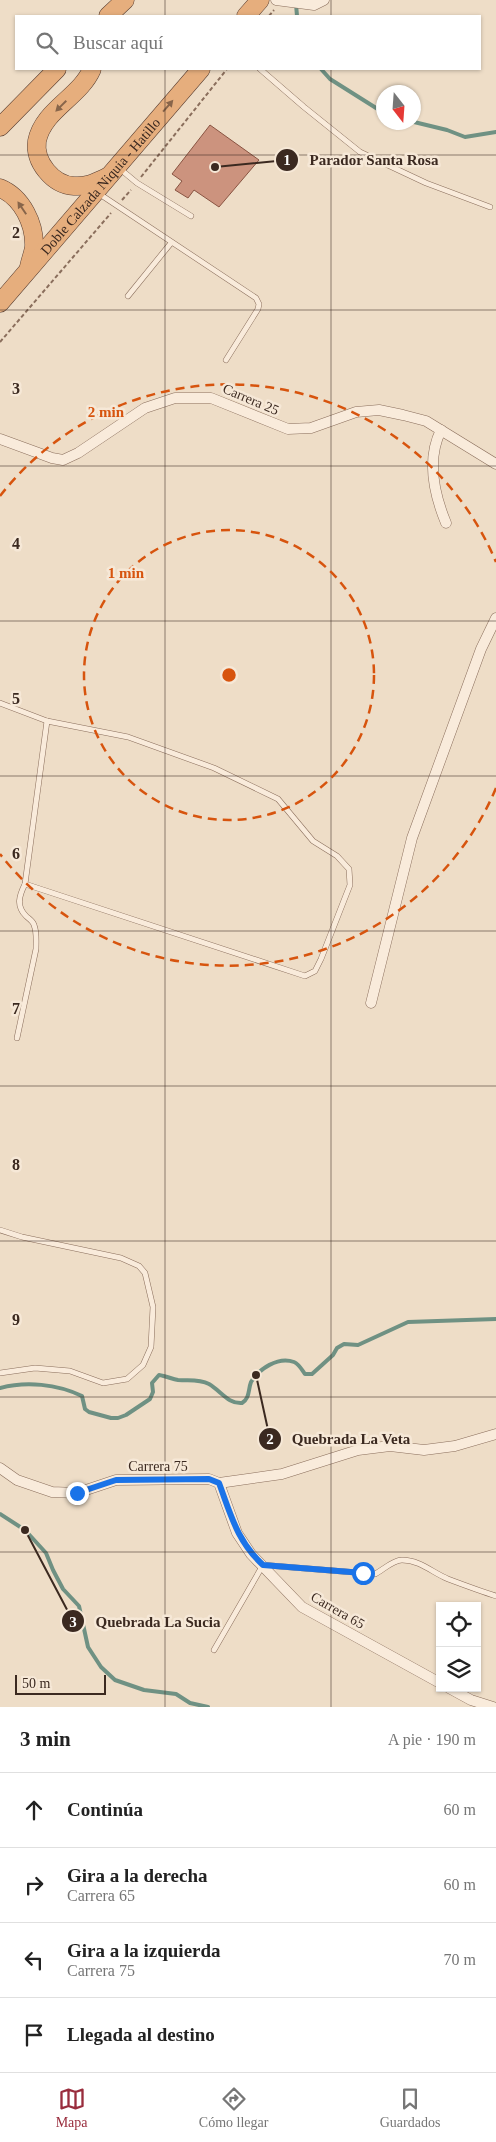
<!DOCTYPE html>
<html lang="es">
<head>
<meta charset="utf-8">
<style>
	:root { --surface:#fff; --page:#f6f6f6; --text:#222; --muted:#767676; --line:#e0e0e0; --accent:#992d3d }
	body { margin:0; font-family:"Times New Roman",serif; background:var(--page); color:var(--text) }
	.controls { position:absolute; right:15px; bottom:15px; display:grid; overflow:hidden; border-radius:0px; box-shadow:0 1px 4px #0004 }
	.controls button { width:45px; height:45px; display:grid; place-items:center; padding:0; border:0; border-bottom:1px solid var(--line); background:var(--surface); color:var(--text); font:25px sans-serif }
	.compass { position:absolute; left:376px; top:85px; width:45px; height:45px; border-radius:50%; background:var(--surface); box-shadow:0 1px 4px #0004; rotate:163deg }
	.scale { position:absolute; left:15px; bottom:12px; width:91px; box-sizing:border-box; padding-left:5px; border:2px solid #3b2920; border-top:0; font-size:14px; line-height:18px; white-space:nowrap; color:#3b2920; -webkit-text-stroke:4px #f6e8d7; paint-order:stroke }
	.stop { position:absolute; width:15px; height:15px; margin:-11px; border:4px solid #1a73e8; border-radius:50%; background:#fff }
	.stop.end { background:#1a73e8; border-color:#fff; box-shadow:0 1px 5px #0008 }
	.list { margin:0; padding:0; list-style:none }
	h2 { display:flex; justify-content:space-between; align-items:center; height:65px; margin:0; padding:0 20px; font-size:21px }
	h2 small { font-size:16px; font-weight:400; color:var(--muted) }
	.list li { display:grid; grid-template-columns:32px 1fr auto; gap:15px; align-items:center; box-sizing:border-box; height:75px; padding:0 20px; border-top:1px solid var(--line) }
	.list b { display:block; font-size:19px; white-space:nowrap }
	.list p { margin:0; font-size:16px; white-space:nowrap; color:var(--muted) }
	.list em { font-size:16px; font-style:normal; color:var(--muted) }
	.icon { flex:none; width:28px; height:28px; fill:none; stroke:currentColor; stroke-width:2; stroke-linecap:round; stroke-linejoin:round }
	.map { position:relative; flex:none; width:496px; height:1707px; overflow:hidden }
	.search { position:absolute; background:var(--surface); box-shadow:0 1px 4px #0004; left:15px; right:15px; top:15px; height:55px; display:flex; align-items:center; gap:12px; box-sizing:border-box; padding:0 18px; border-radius:0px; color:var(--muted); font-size:19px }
	.sheet { height:365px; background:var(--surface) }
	nav { display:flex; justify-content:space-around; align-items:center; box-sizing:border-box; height:70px; border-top:1px solid var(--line); background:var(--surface); font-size:14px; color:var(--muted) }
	nav a { display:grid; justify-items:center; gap:2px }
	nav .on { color:var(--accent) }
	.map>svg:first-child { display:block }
</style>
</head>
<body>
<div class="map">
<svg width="496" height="1707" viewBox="0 0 496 1707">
	<rect width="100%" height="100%" fill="#eeddc7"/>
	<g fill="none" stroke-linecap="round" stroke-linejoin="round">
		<g stroke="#6f9183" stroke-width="4">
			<polyline points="296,4 297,16"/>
			<polyline points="321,69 330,79 384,113"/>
			<polyline points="414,122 447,130 465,137 496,132"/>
			<path d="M0,1388C26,1381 57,1384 82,1396L85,1409L89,1412L111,1418H118L126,1415L150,1399L153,1392L152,1383L159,1375C166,1376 172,1379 178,1380C189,1381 199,1379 209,1384C221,1391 228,1404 242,1403C250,1398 248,1390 251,1382C259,1369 278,1356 294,1362C299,1364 302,1370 305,1374H312L333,1355L337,1348L344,1344L358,1345L408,1322L496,1319"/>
			<polyline points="0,1514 25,1530 46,1553 53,1570 63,1589 79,1606 88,1647 101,1667 115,1680 144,1690 176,1694 190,1703 208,1707"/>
		</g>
	</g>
	<polygon fill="#cc937e" stroke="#895442" points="210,125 259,160 219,207 194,190 188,198 175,190 182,181 172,174"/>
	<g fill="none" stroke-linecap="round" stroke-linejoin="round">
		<g stroke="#8a6e5c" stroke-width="6">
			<g id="service">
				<polyline points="260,69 304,107 360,152 426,183 490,207"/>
				<polyline points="119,168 137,183 191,216"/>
				<polyline points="98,193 256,298 259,304 258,309 226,360"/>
				<polyline points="128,296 171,243"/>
				<polyline points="0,703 47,721 128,737 214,768 278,799 313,841 337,856 349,869 350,885 321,959 315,971 305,976 25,884"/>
				<path d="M17,1038L36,949C36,941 37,932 34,925C33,921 29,919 26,916C16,906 19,896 25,884L47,721"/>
				<polyline points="0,1230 22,1237 121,1258 139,1266 145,1273 153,1307 151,1347 143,1365 127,1379 103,1383 70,1371 35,1368 0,1373"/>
				<path d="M214,1650L263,1565L375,1574C383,1570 393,1560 402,1560C420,1560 433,1573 448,1579C464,1585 480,1591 496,1596"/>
			</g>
		</g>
		<g stroke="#8a6e5c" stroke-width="11">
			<g id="minor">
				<polyline points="276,0 314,5 324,0"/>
				<path d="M441,430C426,460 434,494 446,523"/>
				<polyline points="0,439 52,458 63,460 78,453 145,408 175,398 211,398 288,429 311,428 356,412 379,410 403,415 426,421 496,464"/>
				<polyline points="371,1003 412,838 481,649 496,618"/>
				<polyline points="0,1468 17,1480 52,1492 77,1493 116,1480 209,1479 219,1483 282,1474 358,1450 390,1446 424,1450 455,1446 496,1434"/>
				<polyline points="219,1483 237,1533 251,1554 302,1607 440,1683"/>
				<polyline points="449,1688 471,1700 493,1707"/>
			</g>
		</g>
		<g stroke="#583d30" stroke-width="19">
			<g id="trunk">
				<polyline points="108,16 125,0"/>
				<polyline points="246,16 260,0"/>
				<path d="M92,69C80,97 43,110 37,141C34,162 53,185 74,186C87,187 96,182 107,177"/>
				<polyline points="0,127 57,69"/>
				<path d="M0,188C22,197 35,224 34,247C33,254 30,261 29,267"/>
				<path id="s1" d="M0,303L201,69"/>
			</g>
		</g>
		<g stroke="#8a6e5c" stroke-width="2" stroke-dasharray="4 2.5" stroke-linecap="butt">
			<polyline points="269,16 274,10"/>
			<polyline points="141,177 227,69"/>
			<polyline points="122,200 131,190"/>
			<polyline points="0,342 111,213"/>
		</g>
		<use href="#service" stroke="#f9ebdb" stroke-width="5"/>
		<use href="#minor" stroke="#f9ebdb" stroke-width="10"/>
		<use href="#trunk" stroke="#e6ae7d" stroke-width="18"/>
	</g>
	<defs><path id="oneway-solid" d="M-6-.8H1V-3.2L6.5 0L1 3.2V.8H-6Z" transform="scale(1.25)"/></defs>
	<g fill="#88654a">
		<use href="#oneway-solid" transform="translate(61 106) rotate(135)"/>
		<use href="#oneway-solid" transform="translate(168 106) rotate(-49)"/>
		<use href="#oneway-solid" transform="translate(22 208) rotate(-124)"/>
	</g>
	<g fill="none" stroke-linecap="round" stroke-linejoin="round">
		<path stroke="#1a73e8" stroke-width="6" d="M77,1493L116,1480L209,1479L219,1483C231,1515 237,1541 263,1565L363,1573"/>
	</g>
	<path fill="none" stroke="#3b2920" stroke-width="1" stroke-opacity="0.55" d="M165,0V16M331,0V16M165,69V1707M331,69V1707M0,155H496M0,310H496M0,466H496M0,621H496M0,776H496M0,931H496M0,1086H496M0,1241H496M0,1397H496M0,1552H496"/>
	<g fill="none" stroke="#d7540e" stroke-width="2.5" stroke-dasharray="9 6">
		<circle cx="229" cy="675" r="145"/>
		<path d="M496 788A290 290 0 0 1 0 854M0 496A290 290 0 0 1 496 562"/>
	</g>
	<g text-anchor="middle" stroke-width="5" stroke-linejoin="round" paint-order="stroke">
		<g font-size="14" fill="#3b2920" stroke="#f6e8d7">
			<text dy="5" stroke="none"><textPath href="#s1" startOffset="154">Doble Calzada Niquia - Hatillo</textPath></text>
			<text transform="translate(251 399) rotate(23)" y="5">Carrera 25</text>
			<text x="158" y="1471">Carrera 75</text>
			<text transform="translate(338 1610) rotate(30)" y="5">Carrera 65</text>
		</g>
	</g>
	<g font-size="16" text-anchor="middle" font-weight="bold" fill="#3b2920" stroke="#f6e8d7" stroke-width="5" stroke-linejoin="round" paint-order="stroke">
		<text x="16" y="238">2</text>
		<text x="16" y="394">3</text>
		<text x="16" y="549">4</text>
		<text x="16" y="704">5</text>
		<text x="16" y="859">6</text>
		<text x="16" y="1014">7</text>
		<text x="16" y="1170">8</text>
		<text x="16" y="1325">9</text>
	</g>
	<circle cx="229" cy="675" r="8" fill="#d7540e" stroke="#f6e8d7" stroke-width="2.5"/>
	<g font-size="15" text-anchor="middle" font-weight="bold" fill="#d7540e" stroke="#f6e8d7" stroke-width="5" stroke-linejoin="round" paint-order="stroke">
		<text x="106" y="417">2 min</text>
		<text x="126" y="578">1 min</text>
	</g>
	<path fill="none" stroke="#3b2920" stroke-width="2" d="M215 167L287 160M256 1375L270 1439M25 1530L73 1621"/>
	<g fill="#3b2920" stroke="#f6e8d7" stroke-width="2">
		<circle cx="215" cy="167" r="5"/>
		<circle cx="256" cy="1375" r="5"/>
		<circle cx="25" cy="1530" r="5"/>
		<circle cx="287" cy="160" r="12"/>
		<circle cx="270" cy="1439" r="12"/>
		<circle cx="73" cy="1621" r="12"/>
	</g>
	<g font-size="15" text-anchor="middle" font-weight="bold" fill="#fff">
		<text x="287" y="165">1</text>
		<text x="270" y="1444">2</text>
		<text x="73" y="1627">3</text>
	</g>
	<g font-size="15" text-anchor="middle" font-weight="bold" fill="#3b2920" stroke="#f6e8d7" stroke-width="5" stroke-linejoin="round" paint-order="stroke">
		<text x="374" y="165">Parador Santa Rosa</text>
		<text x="351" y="1444">Quebrada La Veta</text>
		<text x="158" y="1627">Quebrada La Sucia</text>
	</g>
</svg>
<div class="controls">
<button><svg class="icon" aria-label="locate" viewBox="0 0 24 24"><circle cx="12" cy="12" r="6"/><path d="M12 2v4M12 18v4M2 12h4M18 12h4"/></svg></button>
<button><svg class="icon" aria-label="layers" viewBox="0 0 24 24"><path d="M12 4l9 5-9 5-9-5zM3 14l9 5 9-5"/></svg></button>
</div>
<svg class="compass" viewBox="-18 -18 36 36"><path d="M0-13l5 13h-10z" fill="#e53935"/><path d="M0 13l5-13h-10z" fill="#767676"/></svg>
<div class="scale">50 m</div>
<div class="stop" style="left:363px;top:1573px"></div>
<div class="stop end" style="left:77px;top:1493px"></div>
<div class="search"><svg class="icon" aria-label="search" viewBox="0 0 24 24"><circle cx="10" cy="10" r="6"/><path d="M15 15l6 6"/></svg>Buscar aquí</div>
</div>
<section class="sheet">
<h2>3 min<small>A pie · 190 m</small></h2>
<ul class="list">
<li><svg class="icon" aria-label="ahead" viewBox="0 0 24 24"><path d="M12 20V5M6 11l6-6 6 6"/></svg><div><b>Continúa</b></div><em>60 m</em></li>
<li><svg class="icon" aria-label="right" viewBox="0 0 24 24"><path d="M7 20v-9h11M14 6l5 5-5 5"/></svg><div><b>Gira a la derecha</b><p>Carrera 65</p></div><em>60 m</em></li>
<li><svg class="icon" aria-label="left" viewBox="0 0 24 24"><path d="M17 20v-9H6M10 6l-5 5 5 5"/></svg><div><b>Gira a la izquierda</b><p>Carrera 75</p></div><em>70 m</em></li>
<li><svg class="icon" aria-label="arrive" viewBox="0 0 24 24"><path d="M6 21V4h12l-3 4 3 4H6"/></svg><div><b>Llegada al destino</b></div></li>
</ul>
</section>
<nav>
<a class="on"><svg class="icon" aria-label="map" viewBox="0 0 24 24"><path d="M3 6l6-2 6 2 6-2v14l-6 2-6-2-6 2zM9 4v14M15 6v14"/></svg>Mapa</a>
<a><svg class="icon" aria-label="directions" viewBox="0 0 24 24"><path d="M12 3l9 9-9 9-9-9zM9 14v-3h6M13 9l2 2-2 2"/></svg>Cómo llegar</a>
<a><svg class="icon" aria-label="saved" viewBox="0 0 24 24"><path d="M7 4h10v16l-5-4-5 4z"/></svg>Guardados</a>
</nav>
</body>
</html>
